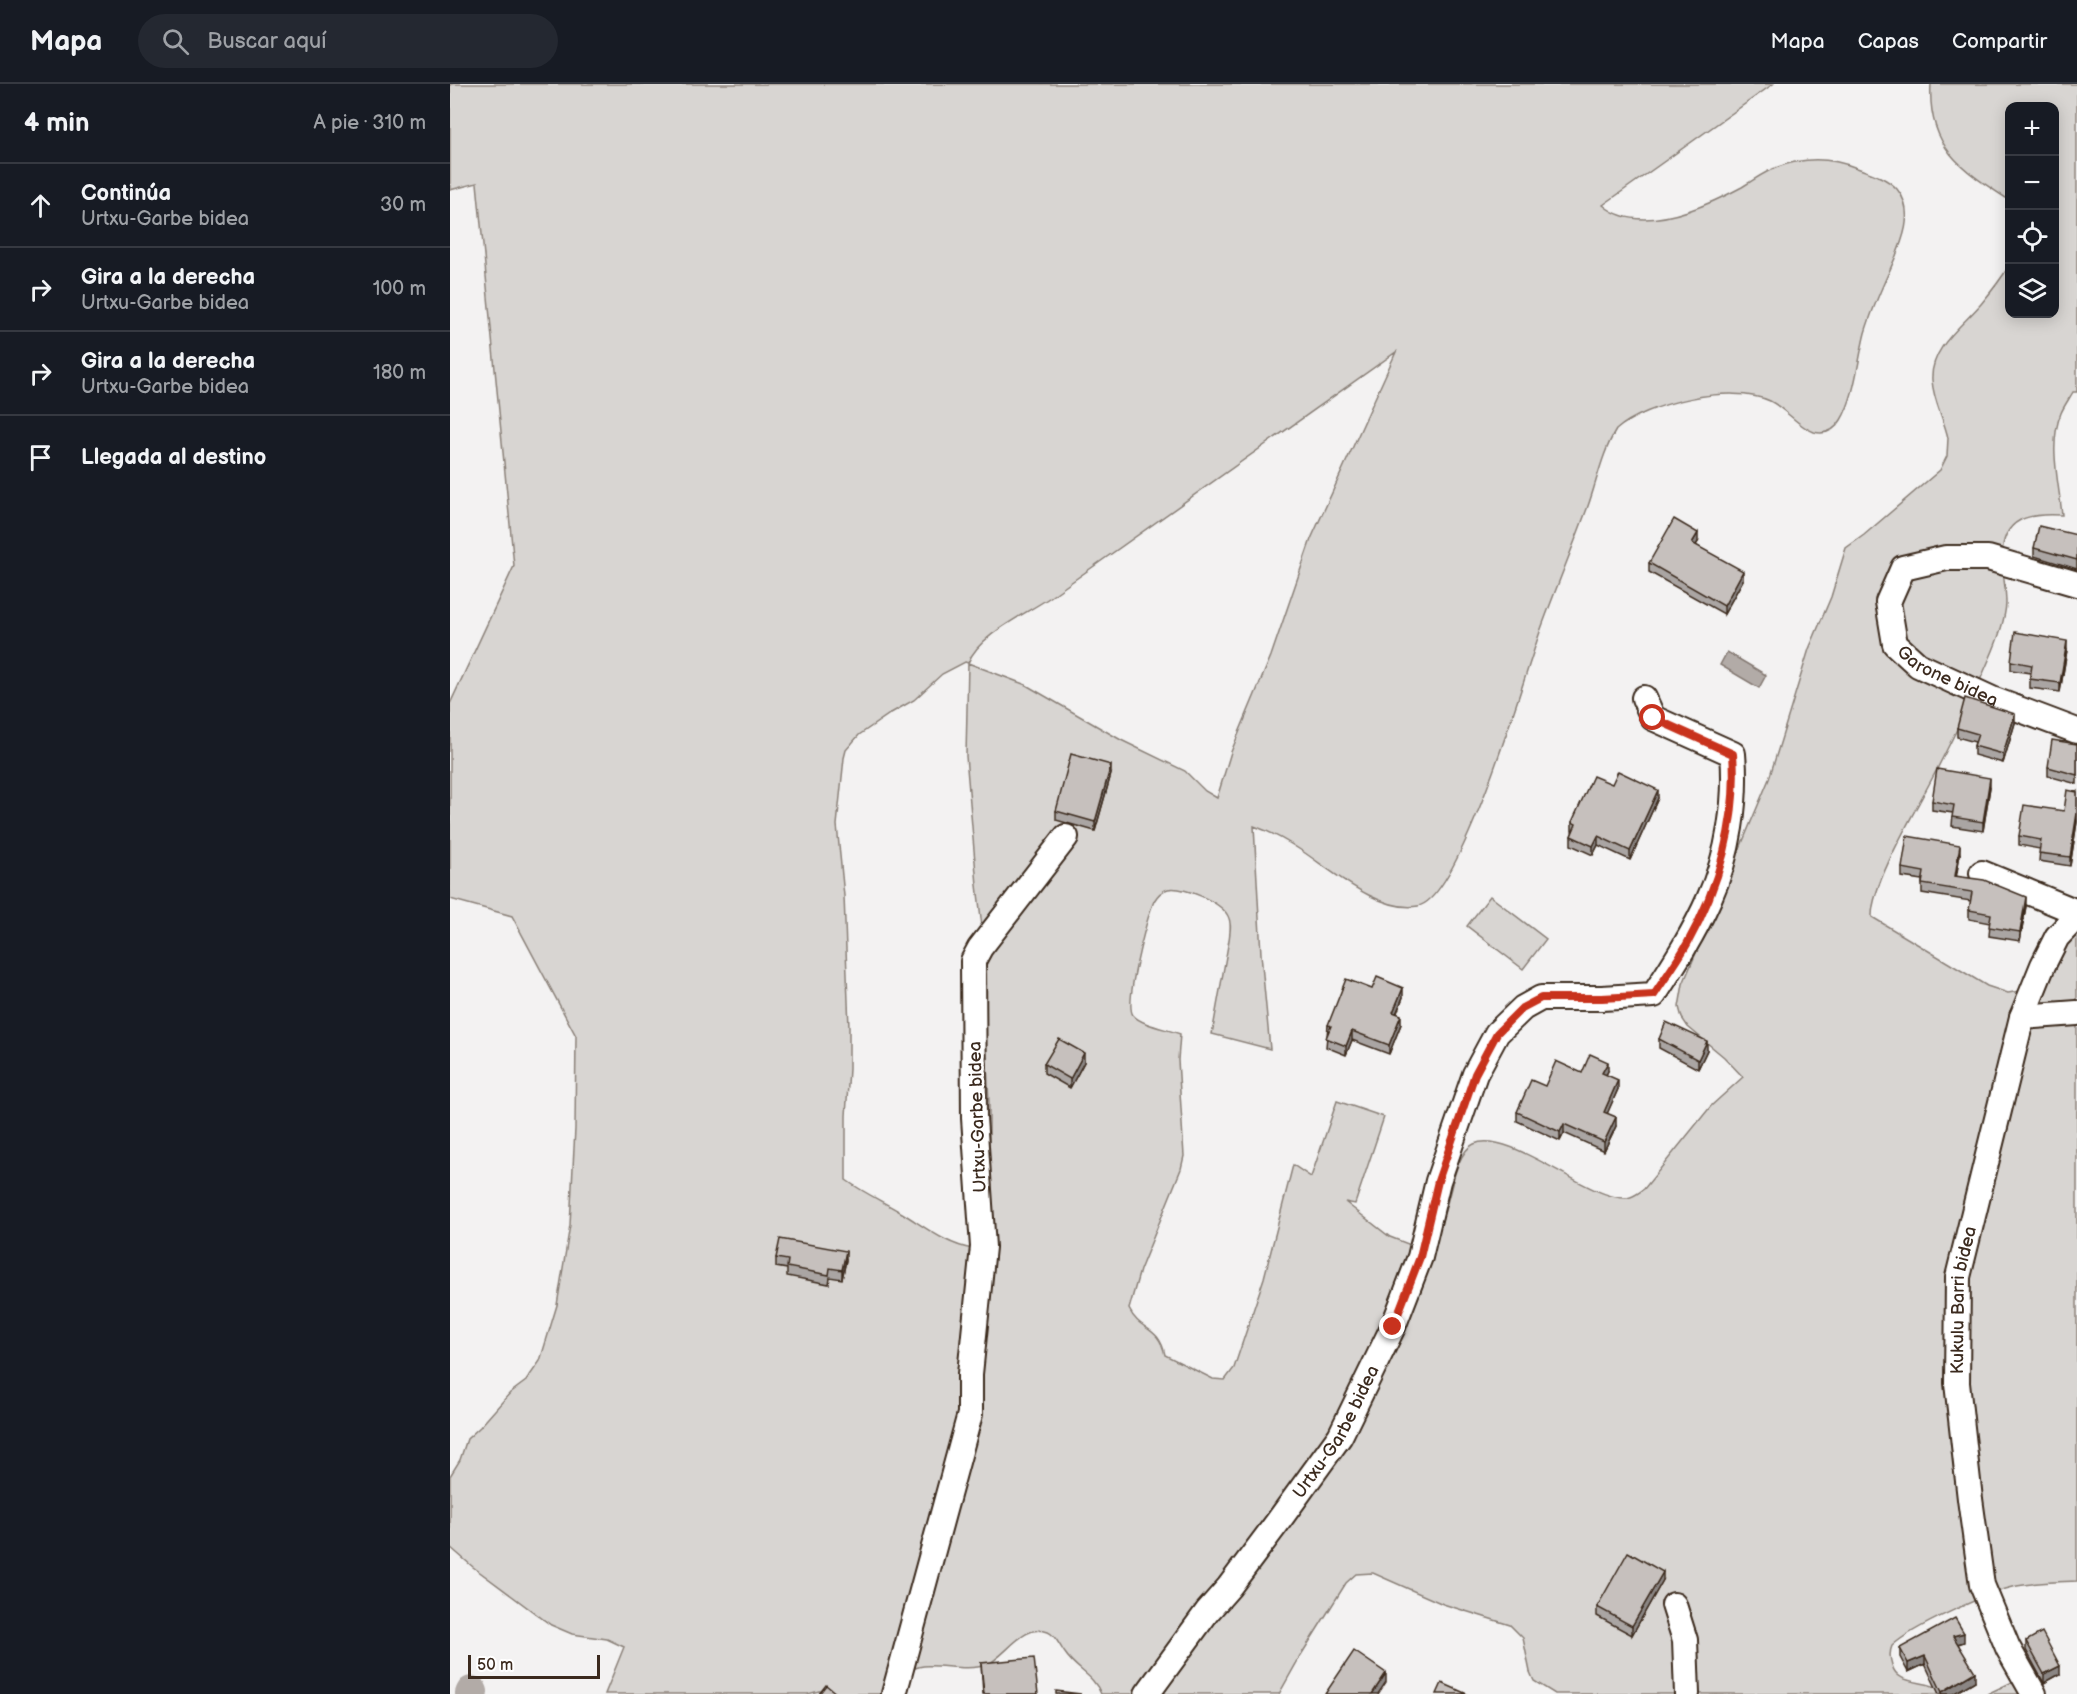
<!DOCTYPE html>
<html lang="es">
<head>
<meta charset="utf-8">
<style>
	:root { --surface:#171b24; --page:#242831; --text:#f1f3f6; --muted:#9ea1a6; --line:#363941 }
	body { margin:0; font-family:"Balsamiq Sans",sans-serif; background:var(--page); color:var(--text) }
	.controls { position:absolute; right:18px; top:18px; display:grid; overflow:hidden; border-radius:12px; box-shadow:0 3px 15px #0003 }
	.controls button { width:54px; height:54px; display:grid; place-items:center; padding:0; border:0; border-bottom:2px solid var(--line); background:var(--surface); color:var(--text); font:30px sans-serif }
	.scale { position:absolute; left:18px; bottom:15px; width:132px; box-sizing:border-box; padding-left:6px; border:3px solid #3b2a1e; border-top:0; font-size:16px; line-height:21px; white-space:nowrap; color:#3b2a1e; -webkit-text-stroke:4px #fff; paint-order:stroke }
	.stop { position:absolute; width:18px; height:18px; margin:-14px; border:4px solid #c8321e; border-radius:50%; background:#fff }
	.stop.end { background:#c8321e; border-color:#fff; box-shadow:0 2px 6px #0008 }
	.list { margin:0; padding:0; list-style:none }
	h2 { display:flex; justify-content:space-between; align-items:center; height:78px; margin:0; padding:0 24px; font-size:26px }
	h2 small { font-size:20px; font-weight:400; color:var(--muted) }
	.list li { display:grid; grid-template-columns:39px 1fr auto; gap:18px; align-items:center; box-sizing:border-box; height:84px; padding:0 24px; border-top:2px solid var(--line) }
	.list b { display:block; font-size:22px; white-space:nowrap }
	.list p { margin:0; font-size:20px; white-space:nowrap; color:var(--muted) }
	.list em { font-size:20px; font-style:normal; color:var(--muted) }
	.icon { flex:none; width:33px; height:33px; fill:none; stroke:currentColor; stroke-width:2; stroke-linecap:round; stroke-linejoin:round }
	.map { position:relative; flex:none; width:1627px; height:1610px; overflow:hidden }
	header { display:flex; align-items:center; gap:36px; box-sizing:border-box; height:84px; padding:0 30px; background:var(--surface); border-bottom:2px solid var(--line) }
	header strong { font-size:28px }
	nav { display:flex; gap:33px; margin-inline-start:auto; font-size:21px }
	.search { width:420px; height:54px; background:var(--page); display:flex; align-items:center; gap:15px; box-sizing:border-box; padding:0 21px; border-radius:33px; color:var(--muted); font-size:22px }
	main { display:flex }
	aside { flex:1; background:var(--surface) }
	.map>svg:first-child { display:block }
</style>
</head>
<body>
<header>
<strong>Mapa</strong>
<div class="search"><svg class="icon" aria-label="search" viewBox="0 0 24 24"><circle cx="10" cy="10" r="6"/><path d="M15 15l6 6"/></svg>Buscar aquí</div>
<nav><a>Mapa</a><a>Capas</a><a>Compartir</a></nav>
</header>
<main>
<aside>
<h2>4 min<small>A pie · 310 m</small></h2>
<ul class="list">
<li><svg class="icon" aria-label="ahead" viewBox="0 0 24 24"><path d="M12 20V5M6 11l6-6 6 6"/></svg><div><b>Continúa</b><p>Urtxu-Garbe bidea</p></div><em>30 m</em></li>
<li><svg class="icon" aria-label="right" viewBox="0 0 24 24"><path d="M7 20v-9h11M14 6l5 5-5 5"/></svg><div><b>Gira a la derecha</b><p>Urtxu-Garbe bidea</p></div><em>100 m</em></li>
<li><svg class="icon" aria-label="right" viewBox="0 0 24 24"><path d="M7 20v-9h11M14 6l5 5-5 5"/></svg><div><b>Gira a la derecha</b><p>Urtxu-Garbe bidea</p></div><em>180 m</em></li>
<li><svg class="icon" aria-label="arrive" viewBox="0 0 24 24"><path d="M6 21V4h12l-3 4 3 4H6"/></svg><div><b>Llegada al destino</b></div></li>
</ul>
</aside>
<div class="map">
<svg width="1627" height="1610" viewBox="0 0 1627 1610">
	<rect width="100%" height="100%" fill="#f3f2f2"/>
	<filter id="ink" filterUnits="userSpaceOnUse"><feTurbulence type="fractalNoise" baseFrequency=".0167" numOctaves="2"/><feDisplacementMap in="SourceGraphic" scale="12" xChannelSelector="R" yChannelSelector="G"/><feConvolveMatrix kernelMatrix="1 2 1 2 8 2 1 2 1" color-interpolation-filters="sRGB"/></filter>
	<g filter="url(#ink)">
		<g fill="#d8d5d2" stroke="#8a8078" stroke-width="1.5" fill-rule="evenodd">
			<path d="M0,0H1323L1153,121C1190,153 1255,123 1292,103C1304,96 1315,87 1328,83C1354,73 1382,74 1407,84C1421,89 1437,94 1447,105C1468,130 1449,165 1438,190C1429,210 1421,229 1415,249C1408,276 1405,313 1391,336C1385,346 1376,351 1364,348C1347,342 1336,325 1320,317C1282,299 1196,319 1166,346C1152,369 1147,397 1138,422C1123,463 1106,504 1091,545C1075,589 1011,815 968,822C930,829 882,787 852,767C837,757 821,748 804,742L811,870L820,965L762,950L779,856C780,848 782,839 778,832C771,818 733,802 718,805C711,807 707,812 704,817C697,834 674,919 683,931C691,941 718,945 730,950L728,976L734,1072L731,1085L690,1186L679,1225C690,1248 709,1241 715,1271L763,1295L775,1296L784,1284L814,1194L843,1081L861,1093L887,1017L934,1033L905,1120L895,1118L940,1153L963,1162C970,1157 984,1151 989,1143C1000,1123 1003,1069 1024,1060C1060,1044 1139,1117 1177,1114C1184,1113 1188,1109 1194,1105L1261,1022L1293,993L1274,973L1238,943L1232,934L1229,923L1233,900L1319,695L1359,565L1381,513L1396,464L1414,451L1490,386L1497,372L1498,354C1494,335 1483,316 1482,296C1480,264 1512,242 1531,220C1541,208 1551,195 1559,182L1560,230H1604V22H1560L1559,116C1511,85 1477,63 1481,0H1627V308H1623C1619,315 1614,322 1611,329C1598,361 1609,399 1612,431C1580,429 1552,433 1552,473C1552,488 1556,503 1556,519C1555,538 1547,558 1539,576C1523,613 1505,650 1486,687C1470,719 1421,799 1422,833L1537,902L1558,909L1570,907L1627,825V1497C1607,1498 1586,1498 1567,1502C1539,1508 1462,1543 1442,1562C1439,1569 1440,1574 1442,1581C1447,1600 1468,1596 1483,1602C1488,1604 1492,1607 1496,1610H1105L1084,1597L1080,1588L1073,1554L1060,1541L993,1520L923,1489L906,1490L896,1499L851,1571L829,1610H651C644,1591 626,1586 615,1569C610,1563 606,1551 598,1548C573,1538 556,1573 536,1581C513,1589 479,1576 463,1585C454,1590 448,1602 442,1610H390L369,1607L358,1610H155L174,1563L157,1555L122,1550L101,1541L23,1483L0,1463V1392L10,1376L17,1355L30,1343L60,1309L76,1297L90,1277L107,1221L120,1141L125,1045L126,952L62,832L0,815V620L64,482L27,99L0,106ZM946,268L861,455L821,572L781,668L767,714L755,707L735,687L671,656L576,601L518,579C528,551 576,530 599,514C715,433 830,350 946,268ZM515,578L518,579L516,672L527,801L535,867V942L539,1019V1140L523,1165C497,1161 475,1143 452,1129C434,1118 414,1109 396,1096V1032L399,985V944L394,812L387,741L394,674L396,666L409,651L441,629L464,616L492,590Z"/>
			<polygon points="1040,812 1096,855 1073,885 1017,842"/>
			<polygon points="1560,1599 1574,1602 1590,1610 1537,1610"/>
		</g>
		<polygon fill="#b2aba7" stroke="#827770" stroke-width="1.5" points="1277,568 1316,591 1309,604 1270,581"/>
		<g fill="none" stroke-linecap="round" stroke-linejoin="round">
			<polyline stroke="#b2aba7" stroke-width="32" points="21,1610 22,1608"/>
			<g stroke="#3b2a1e" stroke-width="28">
				<g id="minor">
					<path id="s1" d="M1627,500L1538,474H1496L1453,484L1438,518L1445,560L1468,581L1542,615L1627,647"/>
					<polyline points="1532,789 1627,828"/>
					<polyline points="1572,933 1627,929"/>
					<polyline points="1224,1521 1235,1556 1237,1610"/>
					<polyline points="444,1610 520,1330 520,1290 533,1163 524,1034 523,877 530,864 616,753"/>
					<path id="s2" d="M697,1610L757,1528L779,1503L827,1439L890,1352L943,1243L970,1173L988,1097L1025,990L1047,949L1073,924L1091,914H1152L1204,911C1224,880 1244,849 1259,815C1279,771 1287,717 1283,670L1203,634L1194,614"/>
					<path id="s3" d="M1584,1610L1558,1564L1532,1501L1520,1415L1507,1299L1508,1193L1572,933L1593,881L1607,853L1627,832"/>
				</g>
			</g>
			<use href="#minor" stroke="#fff" stroke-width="24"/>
		</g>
		<g fill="#aaa5a3" stroke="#3b2a1e" stroke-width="1.5">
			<polygon points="1627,451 1627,485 1584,472 1584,464"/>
			<polygon points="1248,458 1246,461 1293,496 1274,530 1199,488 1199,479"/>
			<polygon points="1617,566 1610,608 1580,604 1580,589 1561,586 1561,577"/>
			<polygon points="1565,639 1553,679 1524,671 1524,662 1525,658 1507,653 1507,644"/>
			<polygon points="1627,660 1627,700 1598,692 1598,683"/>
			<polygon points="661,690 645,747 606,736 606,727"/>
			<polygon points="1162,700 1208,714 1180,776 1148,761 1143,771 1121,761 1121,752 1123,747 1122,747 1122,738"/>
			<polygon points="1540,703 1533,747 1502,742 1503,729 1482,726 1482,717"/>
			<polygon points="1627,708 1627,738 1620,782 1589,777 1590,765 1569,761 1569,752 1614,727"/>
			<polygon points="1510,770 1506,792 1576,822 1570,857 1539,852 1540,839 1519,835 1519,826 1521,817 1472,809 1472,796 1452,793 1452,784"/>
			<polygon points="922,905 953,913 947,929 951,940 939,970 902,956 896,971 876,963 878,941"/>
			<polygon points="1209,955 1257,966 1248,985 1209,964"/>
			<polygon points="634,978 620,1004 594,989 594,980"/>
			<polygon points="1158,987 1156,991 1168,1005 1157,1029 1166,1042 1154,1067 1114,1049 1110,1057 1067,1037 1067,1028 1095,1002"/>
			<polygon points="326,1174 396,1176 392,1195 380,1193 379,1200 337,1192 337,1185 326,1183"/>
			<polygon points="1213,1496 1182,1551 1147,1532 1147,1523"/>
			<polygon points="1576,1557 1610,1590 1594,1599 1576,1566"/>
			<polygon points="1514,1558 1508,1560 1525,1597 1503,1610 1489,1610 1475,1580 1458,1588 1450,1573 1450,1564"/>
			<polygon points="531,1579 588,1610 533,1610"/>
		</g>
		<g fill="#8b8684" stroke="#3b2a1e" stroke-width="1.5">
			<polygon points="1248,449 1248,458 1242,467 1242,459"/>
			<polygon points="1293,487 1293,496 1274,530 1274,522"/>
			<polygon points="1617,557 1617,566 1610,608 1610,599"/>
			<polygon points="1565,630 1565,639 1553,679 1553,670"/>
			<polygon points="661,681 661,690 645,747 645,738"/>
			<polygon points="1540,694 1540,703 1533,747 1533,738"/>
			<polygon points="1208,706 1208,714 1180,776 1180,767"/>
			<polygon points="1627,729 1627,738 1620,782 1620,773"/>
			<polygon points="1148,752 1148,761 1143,771 1143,762"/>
			<polygon points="1510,761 1510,770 1505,801 1505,792"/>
			<polygon points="1576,813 1576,822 1570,857 1570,848"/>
			<polygon points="953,904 953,913 943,937 943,928"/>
			<polygon points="951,931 951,940 939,970 939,961"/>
			<polygon points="902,947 902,956 896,971 896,962"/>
			<polygon points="1257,957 1257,966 1248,985 1248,976"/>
			<polygon points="634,969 634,978 620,1004 620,995"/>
			<polygon points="1158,978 1158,987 1152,998 1152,989"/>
			<polygon points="1168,996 1168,1005 1154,1037 1154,1028"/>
			<polygon points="1166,1033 1166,1042 1154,1067 1154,1058"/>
			<polygon points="1114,1040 1114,1049 1110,1057 1110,1048"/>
			<polygon points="396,1167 396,1176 392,1195 392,1186"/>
			<polygon points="1213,1488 1213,1496 1182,1551 1182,1542"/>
			<polygon points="1514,1549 1514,1558 1503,1561 1503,1552"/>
			<polygon points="1475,1572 1475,1580 1458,1588 1458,1579"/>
			<polygon points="1610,1582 1610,1590 1594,1599 1594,1590"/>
			<polygon points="1525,1588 1525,1597 1503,1610 1492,1610 1492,1608"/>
			<polygon points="936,1589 936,1598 928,1610 922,1610"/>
		</g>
		<g fill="#c6c0bd" stroke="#3b2a1e" stroke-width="1.5">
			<polygon points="1224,435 1248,449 1242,459 1293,487 1274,522 1199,479"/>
			<polygon points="1589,442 1627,451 1627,476 1584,464"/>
			<polygon points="1565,548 1617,557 1610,599 1580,595 1582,581 1561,577"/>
			<polygon points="1515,614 1565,630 1553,670 1524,662 1528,650 1507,644"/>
			<polygon points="1602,656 1627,660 1627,691 1598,683"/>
			<polygon points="621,670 661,681 645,738 606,727"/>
			<polygon points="1487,685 1540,694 1533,738 1502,733 1504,721 1482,717"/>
			<polygon points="1168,687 1208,706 1180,767 1148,752 1143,762 1121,752 1126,740 1122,738 1143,692 1162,700"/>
			<polygon points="1617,706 1627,708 1627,729 1620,773 1589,769 1591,756 1569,752 1574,721 1614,727"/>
			<polygon points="1457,752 1510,761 1505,792 1534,796 1576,813 1570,848 1539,843 1541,830 1519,826 1522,808 1472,800 1474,788 1452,784"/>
			<polygon points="927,893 953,904 943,928 951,931 939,961 902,947 896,962 876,954 881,942 878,941 896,895 922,905"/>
			<polygon points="1216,938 1257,957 1248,976 1209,955"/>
			<polygon points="609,955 634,969 620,995 594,980"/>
			<polygon points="1140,970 1158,978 1152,989 1168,996 1154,1028 1166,1033 1154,1058 1114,1040 1110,1048 1067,1028 1081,996 1095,1002 1106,977 1132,989"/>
			<polygon points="330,1155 396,1167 392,1186 380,1184 379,1191 337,1183 338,1176 326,1174"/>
			<polygon points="1178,1468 1213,1488 1182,1542 1147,1523"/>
			<polygon points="1505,1534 1514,1549 1503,1552 1525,1588 1492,1608 1475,1572 1458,1579 1450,1564"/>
			<polygon points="1592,1548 1610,1582 1594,1590 1576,1557"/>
			<polygon points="904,1567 936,1589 922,1610 875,1610"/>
			<polygon points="584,1574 588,1610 534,1610 531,1579"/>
			<polygon points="992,1599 1017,1610 987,1610"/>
			<polygon points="376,1601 387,1610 369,1610"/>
			<polygon points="606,1607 631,1610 606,1610"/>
		</g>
	</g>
	<g fill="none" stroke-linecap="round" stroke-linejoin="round" filter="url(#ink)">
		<path stroke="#c8321e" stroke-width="8" d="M943,1243L970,1173L988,1097L1025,990L1047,949L1072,924L1091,914H1152L1204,911C1215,894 1227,878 1237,860C1269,803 1288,736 1283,670L1203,634"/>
	</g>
	<g text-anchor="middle" stroke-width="5" stroke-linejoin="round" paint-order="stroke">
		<g font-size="18" fill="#3b2a1e" stroke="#fff">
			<text dy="6" stroke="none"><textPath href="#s1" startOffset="321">Garone bidea</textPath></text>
			<text transform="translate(527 1033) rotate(-92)" y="6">Urtxu-Garbe bidea</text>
			<text dy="6" stroke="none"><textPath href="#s3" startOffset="408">Kukulu Barri bidea</textPath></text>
			<text dy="6" stroke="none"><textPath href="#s2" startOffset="324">Urtxu-Garbe bidea</textPath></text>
		</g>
	</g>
</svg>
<div class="controls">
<button>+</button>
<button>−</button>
<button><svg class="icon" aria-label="locate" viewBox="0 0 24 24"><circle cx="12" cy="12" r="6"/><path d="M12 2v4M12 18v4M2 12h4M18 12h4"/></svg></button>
<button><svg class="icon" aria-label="layers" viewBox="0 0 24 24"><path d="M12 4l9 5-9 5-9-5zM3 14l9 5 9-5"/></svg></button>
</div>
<div class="scale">50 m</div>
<div class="stop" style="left:1203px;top:634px"></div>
<div class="stop end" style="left:943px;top:1243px"></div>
</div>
</main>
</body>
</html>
